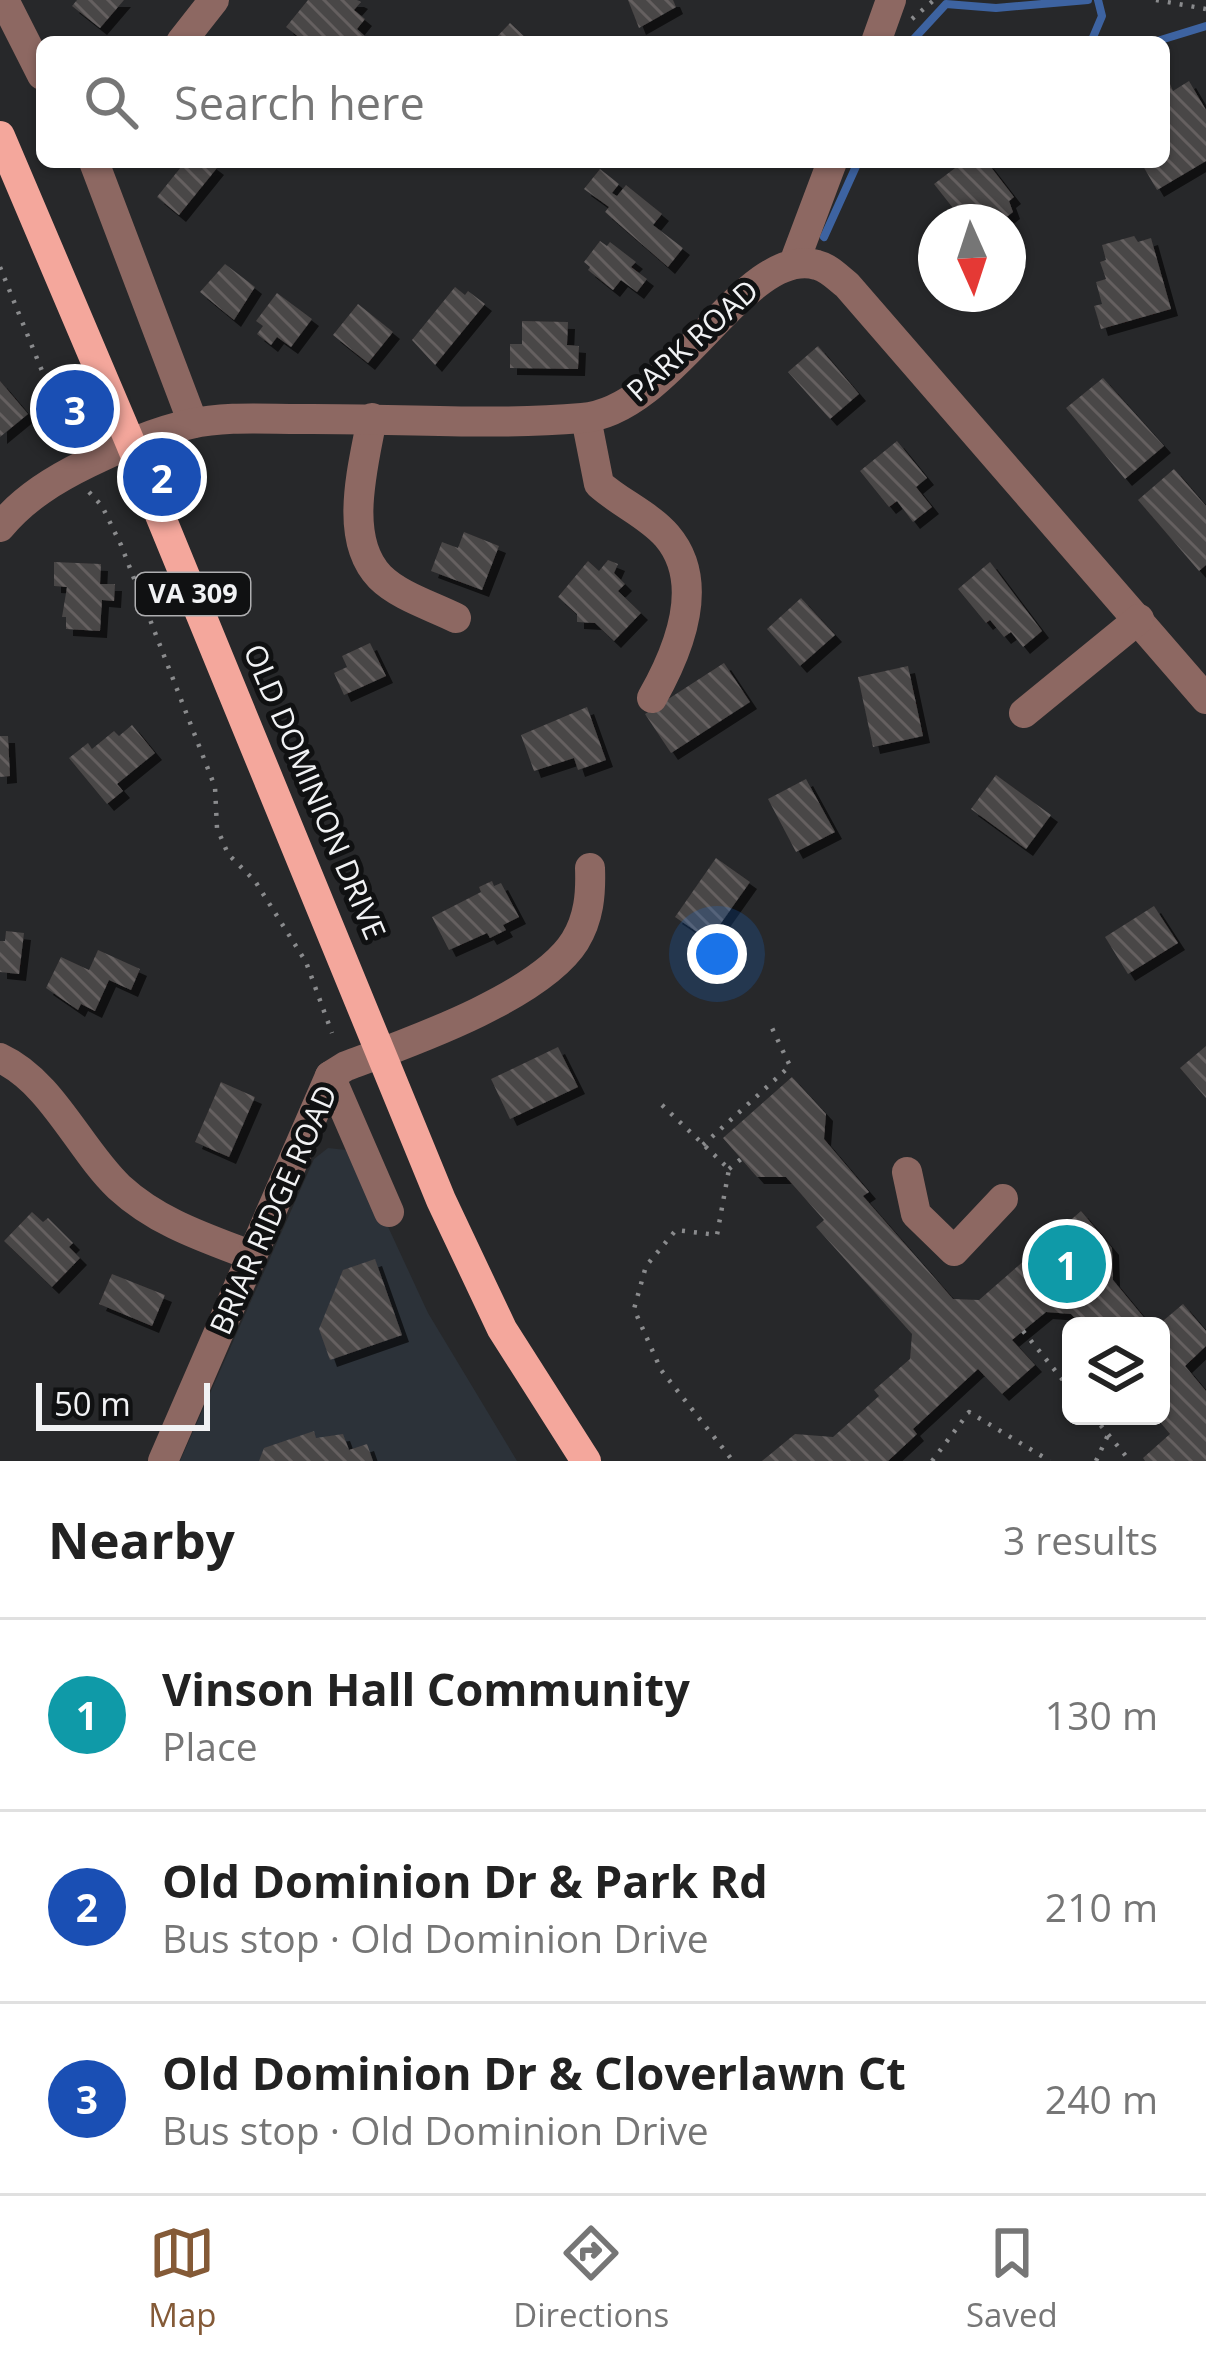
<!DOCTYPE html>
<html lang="en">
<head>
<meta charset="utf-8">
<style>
	:root { --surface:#fff; --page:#f2f2f2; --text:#222; --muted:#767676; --line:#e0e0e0; --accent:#845a37 }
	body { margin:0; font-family:"Open Sans",sans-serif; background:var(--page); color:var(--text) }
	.controls { position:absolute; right:36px; bottom:36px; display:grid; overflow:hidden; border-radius:18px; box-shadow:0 3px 9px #0004 }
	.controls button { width:108px; height:108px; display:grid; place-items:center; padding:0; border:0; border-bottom:3px solid var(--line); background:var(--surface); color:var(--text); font:60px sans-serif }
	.compass { position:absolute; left:918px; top:204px; width:108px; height:108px; border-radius:50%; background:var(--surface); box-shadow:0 3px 9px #0004; rotate:177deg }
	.scale { position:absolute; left:36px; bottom:30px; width:174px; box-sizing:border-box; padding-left:12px; border:6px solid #f1f2f4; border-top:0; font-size:33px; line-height:42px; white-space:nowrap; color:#f1f2f4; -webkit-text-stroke:9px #101112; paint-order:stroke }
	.you { position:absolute; left:717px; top:954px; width:42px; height:42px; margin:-30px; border:9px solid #fff; border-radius:50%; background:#1a73e8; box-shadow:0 0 0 18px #1a73e833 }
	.badge { display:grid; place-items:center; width:78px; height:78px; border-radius:50%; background:var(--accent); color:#fff; font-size:39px; font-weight:700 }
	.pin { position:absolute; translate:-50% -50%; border:6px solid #fff; box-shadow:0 3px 12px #0006 }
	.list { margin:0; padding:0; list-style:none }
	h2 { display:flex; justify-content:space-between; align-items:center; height:156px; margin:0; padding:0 48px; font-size:51px }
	h2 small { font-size:39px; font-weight:400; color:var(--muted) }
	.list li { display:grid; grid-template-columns:78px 1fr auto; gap:36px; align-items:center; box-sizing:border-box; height:192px; padding:0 48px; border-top:3px solid var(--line) }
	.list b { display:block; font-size:45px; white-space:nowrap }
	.list p { margin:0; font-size:39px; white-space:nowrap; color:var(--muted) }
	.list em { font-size:39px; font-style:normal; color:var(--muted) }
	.icon { flex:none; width:66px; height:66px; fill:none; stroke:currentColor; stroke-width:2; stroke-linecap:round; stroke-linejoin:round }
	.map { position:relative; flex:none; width:1206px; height:1461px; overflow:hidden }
	.search { position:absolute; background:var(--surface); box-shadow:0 3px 9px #0004; left:36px; right:36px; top:36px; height:132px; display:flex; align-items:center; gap:30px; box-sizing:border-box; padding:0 42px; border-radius:18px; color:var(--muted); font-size:45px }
	.sheet { height:732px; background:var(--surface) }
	nav { display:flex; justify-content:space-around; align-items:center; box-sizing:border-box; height:168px; border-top:3px solid var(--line); background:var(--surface); font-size:33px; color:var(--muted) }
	nav a { display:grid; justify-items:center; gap:6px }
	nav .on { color:var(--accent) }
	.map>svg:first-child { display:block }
</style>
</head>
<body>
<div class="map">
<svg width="1206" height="1461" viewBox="0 0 1206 1461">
	<defs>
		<pattern id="building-back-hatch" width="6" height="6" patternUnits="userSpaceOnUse" patternTransform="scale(3)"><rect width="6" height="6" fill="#4a4646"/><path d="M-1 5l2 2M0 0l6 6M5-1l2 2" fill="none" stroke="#656161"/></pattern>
		<filter id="shadow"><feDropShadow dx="7" dy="7" stdDeviation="0" flood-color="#0009"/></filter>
	</defs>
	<rect width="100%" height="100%" fill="#27282a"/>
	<polygon fill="#2c3239" points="328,1148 346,1150 357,1160 428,1313 517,1461 180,1461 314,1159"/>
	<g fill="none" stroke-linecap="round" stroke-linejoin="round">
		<g stroke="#3d63a1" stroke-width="8">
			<polyline points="911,42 946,4 996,8 1088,0"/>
			<polyline points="1091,42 1102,16 1098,0"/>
			<polyline points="1154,42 1206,26"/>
			<polyline points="824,237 858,162"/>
		</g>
	</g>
	<g fill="url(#building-back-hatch)" filter="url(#shadow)">
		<polygon points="77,0 124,0 100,28 72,6"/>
		<polygon points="308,0 357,0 361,2 354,10 365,19 357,29 367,38 364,42 305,42 286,27"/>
		<polygon points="628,0 673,0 676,7 639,28"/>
		<polygon points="510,23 530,42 492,42"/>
		<polygon points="1189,81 1206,110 1206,161 1157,190 1143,166 1146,162 1164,162 1164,87 1170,84 1173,91"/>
		<polygon points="185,162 209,162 217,168 179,215 157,197"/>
		<polygon points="963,162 987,162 1014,197 1009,201 1013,212 1000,222 964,222 934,184"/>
		<polygon points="600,169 619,184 612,193 617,196 626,185 662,214 653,225 683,248 668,267 605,212 609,207 584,189"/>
		<polygon points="1134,236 1138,242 1151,238 1171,309 1101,329 1094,306 1102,304 1096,282 1106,279 1100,262 1106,260 1102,245"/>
		<polygon points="600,241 607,246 610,242 636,262 631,267 647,279 637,292 621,280 613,290 588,270 590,267 584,262"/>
		<polygon points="225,264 255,287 234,320 200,292"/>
		<polygon points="455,287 465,295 468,291 485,304 435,365 412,340"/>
		<polygon points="277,293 312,319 291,347 277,337 271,345 257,334 263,326 256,321"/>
		<polygon points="358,304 393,332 368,363 333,335"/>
		<polygon points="522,321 568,322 567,345 579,346 578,369 510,368 510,344 522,344"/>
		<polygon points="818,346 859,394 830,419 788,372"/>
		<polygon points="1103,378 1164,446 1125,479 1066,408"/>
		<polygon points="0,381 28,414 0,437"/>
		<polygon points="897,441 927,478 916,487 932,507 913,522 897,501 889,507 860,471"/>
		<polygon points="1174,469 1206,506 1206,565 1199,571 1138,500"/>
		<polygon points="464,532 499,546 482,590 431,571 442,542 458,548"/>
		<polygon points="608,560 618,564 614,573 625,584 618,591 641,613 614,641 595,623 577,622 577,614 558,597 588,561 599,571"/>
		<polygon points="54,562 101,564 100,584 115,584 114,601 102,600 100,631 66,629 66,617 62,617 67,587 54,586"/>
		<polygon points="990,562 1042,631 1023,647 1011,632 1004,637 990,620 986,623 958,589"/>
		<polygon points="801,598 835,635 800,666 767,629"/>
		<polygon points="370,643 386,676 344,695 334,673 347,667 342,656"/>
		<polygon points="724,663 750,702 671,753 645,714"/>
		<polygon points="908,666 923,736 873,747 858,677"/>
		<polygon points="587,707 606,760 578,770 574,758 534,771 521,735"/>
		<polygon points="132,725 155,753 117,784 123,791 107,804 69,758 88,743 92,749 114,731 119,736"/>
		<polygon points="0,736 8,736 10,776 0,777"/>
		<polygon points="996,775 1051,815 1026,849 971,809"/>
		<polygon points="806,779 835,832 796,852 768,799"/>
		<polygon points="716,858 750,882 709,940 675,917"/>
		<polygon points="492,881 494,886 501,883 519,917 503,925 506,930 490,938 487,933 449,950 432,917 481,892 479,887"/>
		<polygon points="1154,906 1178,943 1128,974 1105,937"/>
		<polygon points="6,931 24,933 19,974 0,972 0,941 5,941"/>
		<polygon points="98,950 140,969 131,990 109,980 95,1011 81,1004 78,1010 46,988 61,957 89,970"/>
		<polygon points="1206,1046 1206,1098 1180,1068"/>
		<polygon points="558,1047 578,1087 510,1119 491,1079"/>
		<polygon points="792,1077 826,1114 824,1139 869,1192 863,1196 953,1299 979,1300 1081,1211 1112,1248 1113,1280 1151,1326 1082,1326 1071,1314 1046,1312 1012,1340 1035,1365 1002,1394 978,1369 913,1429 917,1434 888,1461 762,1461 795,1434 833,1437 879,1396 874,1390 910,1359 912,1334 816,1227 824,1220 786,1177 757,1177 723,1138"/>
		<polygon points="221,1082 255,1097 229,1157 195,1142"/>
		<polygon points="32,1212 43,1222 48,1218 73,1243 69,1247 80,1258 52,1287 4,1241"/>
		<polygon points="375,1259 402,1335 330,1360 319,1329 343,1270"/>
		<polygon points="112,1274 165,1295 152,1326 99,1304"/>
		<polygon points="1183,1304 1206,1331 1206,1346 1185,1366 1206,1391 1206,1461 1145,1461 1143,1458 1170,1434 1155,1416 1161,1416 1161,1326 1157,1326"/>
		<polygon points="314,1431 316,1438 343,1434 349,1450 367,1444 373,1461 259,1461 264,1448"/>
	</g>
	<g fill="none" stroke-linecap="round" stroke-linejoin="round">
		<g stroke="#8a8b8d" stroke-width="4.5" stroke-dasharray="3 9" stroke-linecap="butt">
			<polyline points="1156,0 1206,9"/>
			<polyline points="912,19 934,0"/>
			<polyline points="0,267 72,445"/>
			<polyline points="89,492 102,506 121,545 215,787 217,828 228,854 255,881 306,962 332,1033"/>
			<polyline points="662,1105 729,1169 717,1235 676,1230 646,1266 634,1309 661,1370 733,1461"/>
			<polyline points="703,1145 790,1066 772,1028"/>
			<polyline points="729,1169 741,1159"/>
			<polyline points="1023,1331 1071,1390"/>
			<polyline points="1093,1416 1130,1461"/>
			<polyline points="932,1461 969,1412 1050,1461"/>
			<polyline points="1096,1461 1108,1435"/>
		</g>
		<g stroke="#8d6862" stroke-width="30">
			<polyline points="4,0 42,75"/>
			<polyline points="181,42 214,0"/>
			<polyline points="876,42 891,0"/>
			<polyline points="94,162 193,423"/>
			<polyline points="794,263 832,162"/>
			<path d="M372,418C364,464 342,538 380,577C399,596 432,606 456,618"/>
			<path d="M586,418L599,484C620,503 649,515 667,536C707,583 678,652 652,698"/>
			<path d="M0,527C24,498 55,479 88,463C121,447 154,432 190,424C225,416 264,419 299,419C393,418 488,426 582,418C674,411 745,244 817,265C829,268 838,278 847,285L1206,699"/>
			<polyline points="1024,713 1139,619"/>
			<path d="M0,1058C52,1082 79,1149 119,1187C157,1222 203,1237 250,1255"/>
			<polyline points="330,1076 389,1212"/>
			<polyline points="907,1172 916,1214 954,1251 1003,1199"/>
			<path d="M163,1461L330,1076L346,1066C408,1043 540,997 575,941C589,918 591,894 590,868"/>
		</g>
		<polyline stroke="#f4a79c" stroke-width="30" points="0,136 130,442 441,1200 502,1329 586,1461"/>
	</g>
	<g text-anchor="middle" stroke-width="10" stroke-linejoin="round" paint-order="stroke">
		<rect fill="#101112" stroke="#aeaeb0" stroke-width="3" x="136" y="573" width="114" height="42" rx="9"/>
		<g font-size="27" font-weight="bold" fill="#f1f2f4">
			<text x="193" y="603">VA 309</text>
		</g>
		<g font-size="30" fill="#f1f2f4" stroke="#101112">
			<text transform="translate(693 341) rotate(-42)" y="10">PARK ROAD</text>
			<text transform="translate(314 792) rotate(67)" y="10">OLD DOMINION DRIVE</text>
			<text transform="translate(274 1210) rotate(-66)" y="10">BRIAR RIDGE ROAD</text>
		</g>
	</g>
</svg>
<div class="controls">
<button><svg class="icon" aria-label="layers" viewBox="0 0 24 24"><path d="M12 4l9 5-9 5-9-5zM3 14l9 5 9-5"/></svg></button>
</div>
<svg class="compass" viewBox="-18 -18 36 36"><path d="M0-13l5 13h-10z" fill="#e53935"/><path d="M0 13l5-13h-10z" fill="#767676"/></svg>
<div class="scale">50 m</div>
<div class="you"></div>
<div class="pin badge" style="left:1067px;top:1264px;background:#0f9aa8">1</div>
<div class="pin badge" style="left:162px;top:477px;background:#1a4fb4">2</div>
<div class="pin badge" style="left:75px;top:409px;background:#1a4fb4">3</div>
<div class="search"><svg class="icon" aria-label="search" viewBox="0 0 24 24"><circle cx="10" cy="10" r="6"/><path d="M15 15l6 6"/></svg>Search here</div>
</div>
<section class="sheet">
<h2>Nearby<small>3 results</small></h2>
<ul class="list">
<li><span class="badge" style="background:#0f9aa8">1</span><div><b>Vinson Hall Community</b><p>Place</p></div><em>130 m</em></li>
<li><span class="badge" style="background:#1a4fb4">2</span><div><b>Old Dominion Dr &amp; Park Rd</b><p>Bus stop · Old Dominion Drive</p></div><em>210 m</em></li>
<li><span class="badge" style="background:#1a4fb4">3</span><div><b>Old Dominion Dr &amp; Cloverlawn Ct</b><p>Bus stop · Old Dominion Drive</p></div><em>240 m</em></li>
</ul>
</section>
<nav>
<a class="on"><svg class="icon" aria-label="map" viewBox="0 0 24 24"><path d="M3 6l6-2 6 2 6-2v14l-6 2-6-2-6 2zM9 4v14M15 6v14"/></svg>Map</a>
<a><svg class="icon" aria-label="directions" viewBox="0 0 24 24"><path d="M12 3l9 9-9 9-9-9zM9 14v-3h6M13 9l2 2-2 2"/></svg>Directions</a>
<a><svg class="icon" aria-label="saved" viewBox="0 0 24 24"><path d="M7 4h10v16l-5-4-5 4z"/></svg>Saved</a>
</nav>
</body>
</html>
